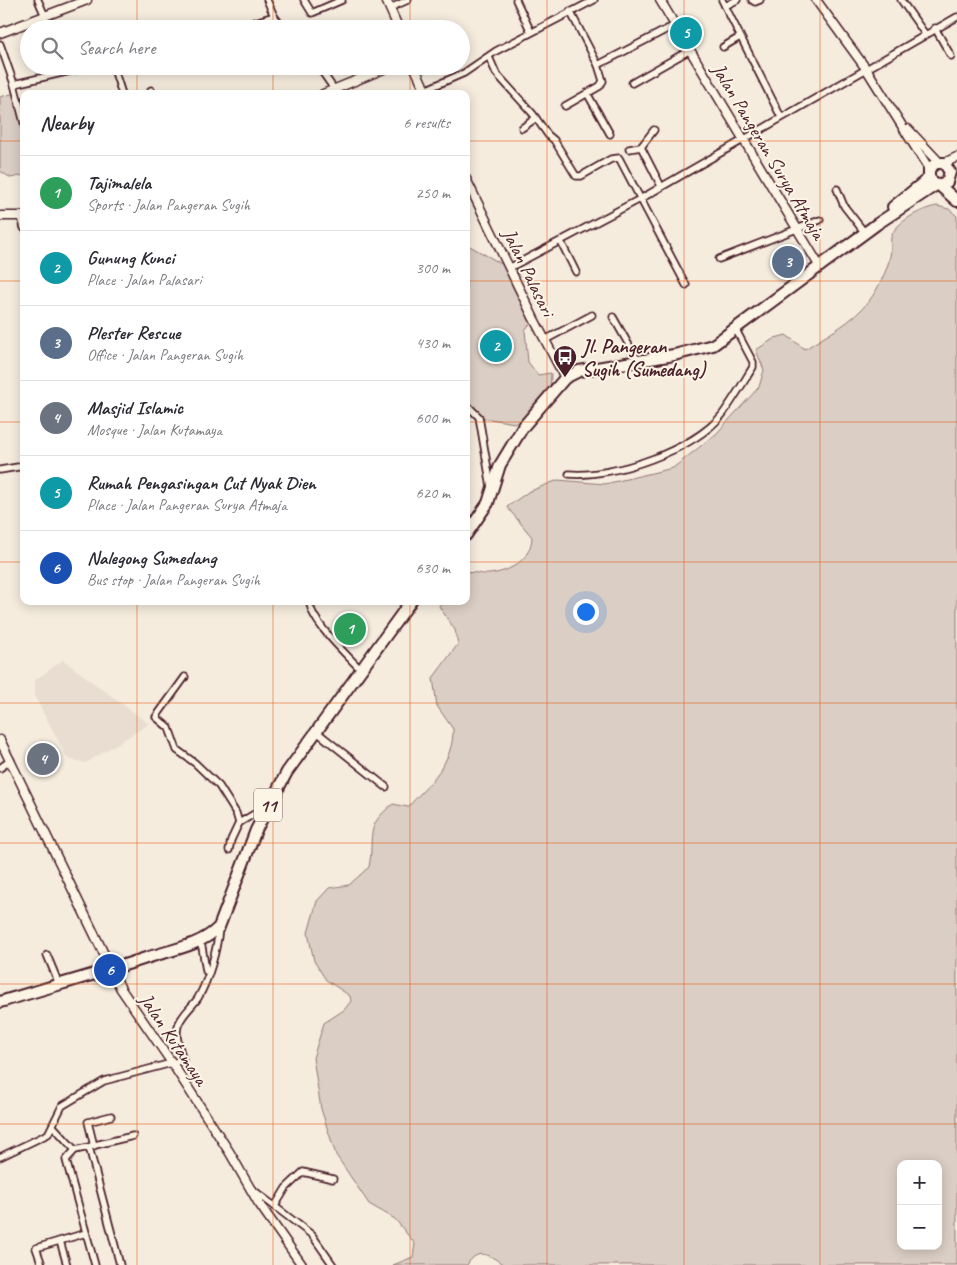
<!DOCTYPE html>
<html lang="en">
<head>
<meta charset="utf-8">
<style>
	:root { --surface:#fff; --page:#f7f7f7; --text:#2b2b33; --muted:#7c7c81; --line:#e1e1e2; --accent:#db2777 }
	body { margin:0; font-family:Caveat,sans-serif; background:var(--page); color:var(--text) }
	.controls { position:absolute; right:15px; bottom:15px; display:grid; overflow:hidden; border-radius:10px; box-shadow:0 2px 12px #0003 }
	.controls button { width:45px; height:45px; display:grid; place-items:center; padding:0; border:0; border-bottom:1px solid var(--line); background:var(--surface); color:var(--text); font:25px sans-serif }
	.you { position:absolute; left:585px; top:611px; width:18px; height:18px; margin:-12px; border:4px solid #fff; border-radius:50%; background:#1a73e8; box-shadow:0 0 0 8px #1a73e833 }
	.badge { display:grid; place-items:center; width:32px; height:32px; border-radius:50%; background:var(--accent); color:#fff; font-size:16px; font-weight:700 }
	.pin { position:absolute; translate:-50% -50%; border:2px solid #fff; box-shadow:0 1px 5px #0006 }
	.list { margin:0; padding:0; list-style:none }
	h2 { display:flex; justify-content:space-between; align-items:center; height:65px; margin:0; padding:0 20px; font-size:21px }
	h2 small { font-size:16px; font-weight:400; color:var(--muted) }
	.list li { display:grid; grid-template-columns:32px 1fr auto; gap:15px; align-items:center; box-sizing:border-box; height:75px; padding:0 20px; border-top:1px solid var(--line) }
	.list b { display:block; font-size:19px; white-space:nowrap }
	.list p { margin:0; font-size:16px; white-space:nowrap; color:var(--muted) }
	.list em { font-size:16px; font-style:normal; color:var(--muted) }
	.icon { flex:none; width:28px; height:28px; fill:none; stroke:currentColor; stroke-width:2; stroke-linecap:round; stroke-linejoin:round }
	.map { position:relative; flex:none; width:957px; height:1265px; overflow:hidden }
	.search { position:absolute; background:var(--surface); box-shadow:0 2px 12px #0003; left:20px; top:20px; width:450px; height:55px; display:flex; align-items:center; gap:12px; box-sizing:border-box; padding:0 18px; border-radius:28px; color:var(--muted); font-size:19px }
	.panel { position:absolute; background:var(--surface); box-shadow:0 2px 12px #0003; left:20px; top:90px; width:450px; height:515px; border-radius:10px }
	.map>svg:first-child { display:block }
</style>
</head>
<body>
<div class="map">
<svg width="957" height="1265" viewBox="0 0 957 1265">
	<rect width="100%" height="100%" fill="#f5ecde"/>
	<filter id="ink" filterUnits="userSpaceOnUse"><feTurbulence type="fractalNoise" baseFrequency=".02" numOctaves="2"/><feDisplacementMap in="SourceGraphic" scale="10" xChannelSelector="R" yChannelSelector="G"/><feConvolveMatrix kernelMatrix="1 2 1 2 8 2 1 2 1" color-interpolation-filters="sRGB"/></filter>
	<g filter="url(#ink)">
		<polygon fill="#e8ddd0" points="63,660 149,724 86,763 68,759 35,697 35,680"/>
		<g fill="#dbcec4" stroke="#927678" fill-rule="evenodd">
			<polygon points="15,93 24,144 24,175 11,178 0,171 0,97"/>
			<path d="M937,206L949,209L957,216V1265H504C490,1255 478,1247 467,1265H393L413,1257L415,1244L395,1219L369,1204L336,1155L321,1109L313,1058L317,1045L324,1023L344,1010L351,1001L350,996L326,980L314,961L308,933L317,901L329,888L349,885L369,867C375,837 363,827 393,804L408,807C429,784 454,762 453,729L437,706L433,678L458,644L455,630L439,606L442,601H466V573C474,571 482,575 489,574C511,572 531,559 532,537L507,507L528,492L558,480L605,484L673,468L716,434L759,387L764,370L756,350L775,338L786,335L805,349C827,335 853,322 869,301C877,291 888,269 890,256C892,250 890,243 891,237C895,222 923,208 937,206ZM901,1164H938V1246H901Z"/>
			<polygon points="466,244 509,268 534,319 525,330 528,362 538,375 551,373 550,397 527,425 478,417 466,408"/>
		</g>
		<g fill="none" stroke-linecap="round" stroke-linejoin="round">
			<g stroke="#4a1f2b" stroke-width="9">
				<g id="street">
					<polyline points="38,0 45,16"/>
					<polyline points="304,0 312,13 342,0"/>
					<polyline points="516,0 531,32"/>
					<polyline points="722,0 781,117"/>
					<polyline points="752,0 755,2 760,0"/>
					<polyline points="901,0 925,34"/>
					<polyline points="725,6 737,0"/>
					<polyline points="390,8 408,0"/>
					<polyline points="274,16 284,29"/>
					<polyline points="935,28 951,56"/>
					<polyline points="233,29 274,16 267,0"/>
					<polyline points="0,44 14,84 92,66"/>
					<polyline points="723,47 740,37"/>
					<polyline points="489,57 496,73 533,114 548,135 554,140 576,176 581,176 611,159 619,158 686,285"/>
					<polyline points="598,65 675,25"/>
					<polyline points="113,66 122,94"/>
					<polyline points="318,66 334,89"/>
					<polyline points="632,83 690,50"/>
					<polyline points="14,84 24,123"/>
					<polyline points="151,90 153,94"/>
					<polyline points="425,90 464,73 496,51 594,0"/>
					<polyline points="587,93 610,134"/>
					<polyline points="565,106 600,86 603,81 598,65 570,11"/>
					<polyline points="522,128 536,118"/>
					<polyline points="654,130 641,147 661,186"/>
					<polyline points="629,149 641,147"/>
					<polyline points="837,189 844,206 865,233"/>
					<polyline points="21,217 24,228"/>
					<polyline points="561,242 576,272"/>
					<polyline points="719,259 820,220"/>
					<polyline points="509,268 642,198 957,17"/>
					<polyline points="613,317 638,361"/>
					<polyline points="545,340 592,315"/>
					<polyline points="466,404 479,417 491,487"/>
					<polyline points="0,470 24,466"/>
					<path d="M569,474C614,478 693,450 722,415C733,400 743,383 753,367V362L736,330"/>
					<path d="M310,601C308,619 348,656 361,670"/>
					<polyline points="185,677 156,717 169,728 177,750 195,763 219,786 236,813 239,823 254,814 263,814"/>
					<polyline points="317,732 386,787"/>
					<polyline points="0,768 11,760"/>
					<polyline points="229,850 231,840 239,823"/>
					<polyline points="197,941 202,947 206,971"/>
					<polyline points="47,955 59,984"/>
					<polyline points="53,1126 75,1150 66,1160 95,1265"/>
					<polyline points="91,1146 133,1136"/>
					<polyline points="94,1146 88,1122 111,1116"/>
					<polyline points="75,1150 89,1147 120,1265"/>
					<path d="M0,1157L48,1134L62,1106L104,1081L183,1060C180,1049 175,1037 178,1026C181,1015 192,1007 198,998C209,979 217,950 219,928"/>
					<polyline points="252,1189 312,1235 333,1265"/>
					<polyline points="275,1206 286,1188 303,1172 333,1179"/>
					<polyline points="60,1241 67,1265"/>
					<polyline points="42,1265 36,1248 86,1233"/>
				</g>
			</g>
			<g stroke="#4a1f2b" stroke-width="11">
				<g id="secondary">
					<polyline points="386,0 399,29"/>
					<polyline points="660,0 820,267"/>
					<polyline points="816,0 867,70 929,169"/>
					<polyline points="0,33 87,0"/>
					<polyline points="414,66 427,94"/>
					<polyline points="323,94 391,66"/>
					<polyline points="908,129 939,162"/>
					<polyline points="944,163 957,157"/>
					<polyline points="466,179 534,319 565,378"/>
					<polyline points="0,216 24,216"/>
					<polyline points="0,740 121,989 172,1063 230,1153 258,1202 302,1265"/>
				</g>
			</g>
			<g stroke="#4a1f2b" stroke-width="14">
				<g id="highway">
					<polyline points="939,185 957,201"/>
					<polyline points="893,207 929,178"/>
					<polyline points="466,535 488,503 500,465 523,427 565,378 579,371 674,355 713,345 877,224 936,185 947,182 950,172 944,163 936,163 929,169 929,178 936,185"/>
					<path d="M0,1002C49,987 98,974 146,958C170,950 201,946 219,927L256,830L287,772L411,601"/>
				</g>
			</g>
			<use href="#street" stroke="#fcf5e5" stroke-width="5.5"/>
			<use href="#secondary" stroke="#fcf5e5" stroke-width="8"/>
			<use href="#highway" stroke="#fcf5e5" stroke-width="10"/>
		</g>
	</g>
	<path fill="none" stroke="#e8590c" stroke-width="1" stroke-opacity="0.55" d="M137,0V29M273,0V29M410,0V29M547,0V1265M684,0V1265M820,0V1265M137,66V94M273,66V94M410,66V94M0,141H24M466,141H957M0,281H24M466,281H957M0,422H24M466,422H957M0,562H24M466,562H957M137,601V1265M273,601V1265M410,601V1265M0,703H957M0,843H957M0,984H957M0,1124H957"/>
	<defs>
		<g id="bus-pin" transform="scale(1.25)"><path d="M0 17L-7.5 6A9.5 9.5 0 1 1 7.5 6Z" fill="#4a1f2b" stroke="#fcf5e5"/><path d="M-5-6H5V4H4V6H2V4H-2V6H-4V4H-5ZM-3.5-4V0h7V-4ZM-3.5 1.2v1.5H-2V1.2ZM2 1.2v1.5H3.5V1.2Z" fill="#fff"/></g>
	</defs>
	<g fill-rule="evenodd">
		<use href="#bus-pin" x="565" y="357"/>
	</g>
	<g text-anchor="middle" stroke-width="4" stroke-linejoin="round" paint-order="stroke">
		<rect fill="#fcf5e5" stroke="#7f5f63" stroke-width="1" x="254" y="788.5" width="28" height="33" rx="4"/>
		<g font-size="19" font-weight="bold" fill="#4a1f2b">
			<text x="268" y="812">11</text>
		</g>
		<g font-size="20" fill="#4a1f2b" stroke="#fcf5e5">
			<text transform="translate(769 151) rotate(59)" y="7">Jalan Pangeran Surya Atmaja</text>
			<text transform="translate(529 272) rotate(64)" y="7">Jalan Palasari</text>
			<text transform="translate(174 1039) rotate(56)" y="7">Jalan Kutamaya</text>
		</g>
		<g font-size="20" font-weight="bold" fill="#4a1f2b" stroke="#fcf5e5" text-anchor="start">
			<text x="582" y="353">Jl. Pangeran<tspan x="582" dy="23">Sugih (Sumedang)</tspan></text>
		</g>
	</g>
</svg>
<div class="controls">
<button>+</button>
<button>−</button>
</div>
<div class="you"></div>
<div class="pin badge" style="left:350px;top:629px;background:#2e9e5b">1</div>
<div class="pin badge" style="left:496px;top:346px;background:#0f9aa8">2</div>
<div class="pin badge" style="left:788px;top:262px;background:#5c6f8a">3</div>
<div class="pin badge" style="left:43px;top:759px;background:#6b7280">4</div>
<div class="pin badge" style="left:686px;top:33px;background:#0f9aa8">5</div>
<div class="pin badge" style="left:110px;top:970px;background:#1a4fb4">6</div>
<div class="search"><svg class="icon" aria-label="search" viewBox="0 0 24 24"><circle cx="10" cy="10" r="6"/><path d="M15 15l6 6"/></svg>Search here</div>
<section class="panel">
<h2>Nearby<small>6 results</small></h2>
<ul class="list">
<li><span class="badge" style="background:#2e9e5b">1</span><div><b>Tajimalela</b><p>Sports · Jalan Pangeran Sugih</p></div><em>250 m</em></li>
<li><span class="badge" style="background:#0f9aa8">2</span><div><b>Gunung Kunci</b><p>Place · Jalan Palasari</p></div><em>300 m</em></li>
<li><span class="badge" style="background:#5c6f8a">3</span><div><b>Plester Rescue</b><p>Office · Jalan Pangeran Sugih</p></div><em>430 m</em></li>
<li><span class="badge" style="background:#6b7280">4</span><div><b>Masjid Islamic</b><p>Mosque · Jalan Kutamaya</p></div><em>600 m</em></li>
<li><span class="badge" style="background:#0f9aa8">5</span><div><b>Rumah Pengasingan Cut Nyak Dien</b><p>Place · Jalan Pangeran Surya Atmaja</p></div><em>620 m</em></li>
<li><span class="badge" style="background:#1a4fb4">6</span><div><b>Nalegong Sumedang</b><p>Bus stop · Jalan Pangeran Sugih</p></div><em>630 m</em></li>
</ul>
</section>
</div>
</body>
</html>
